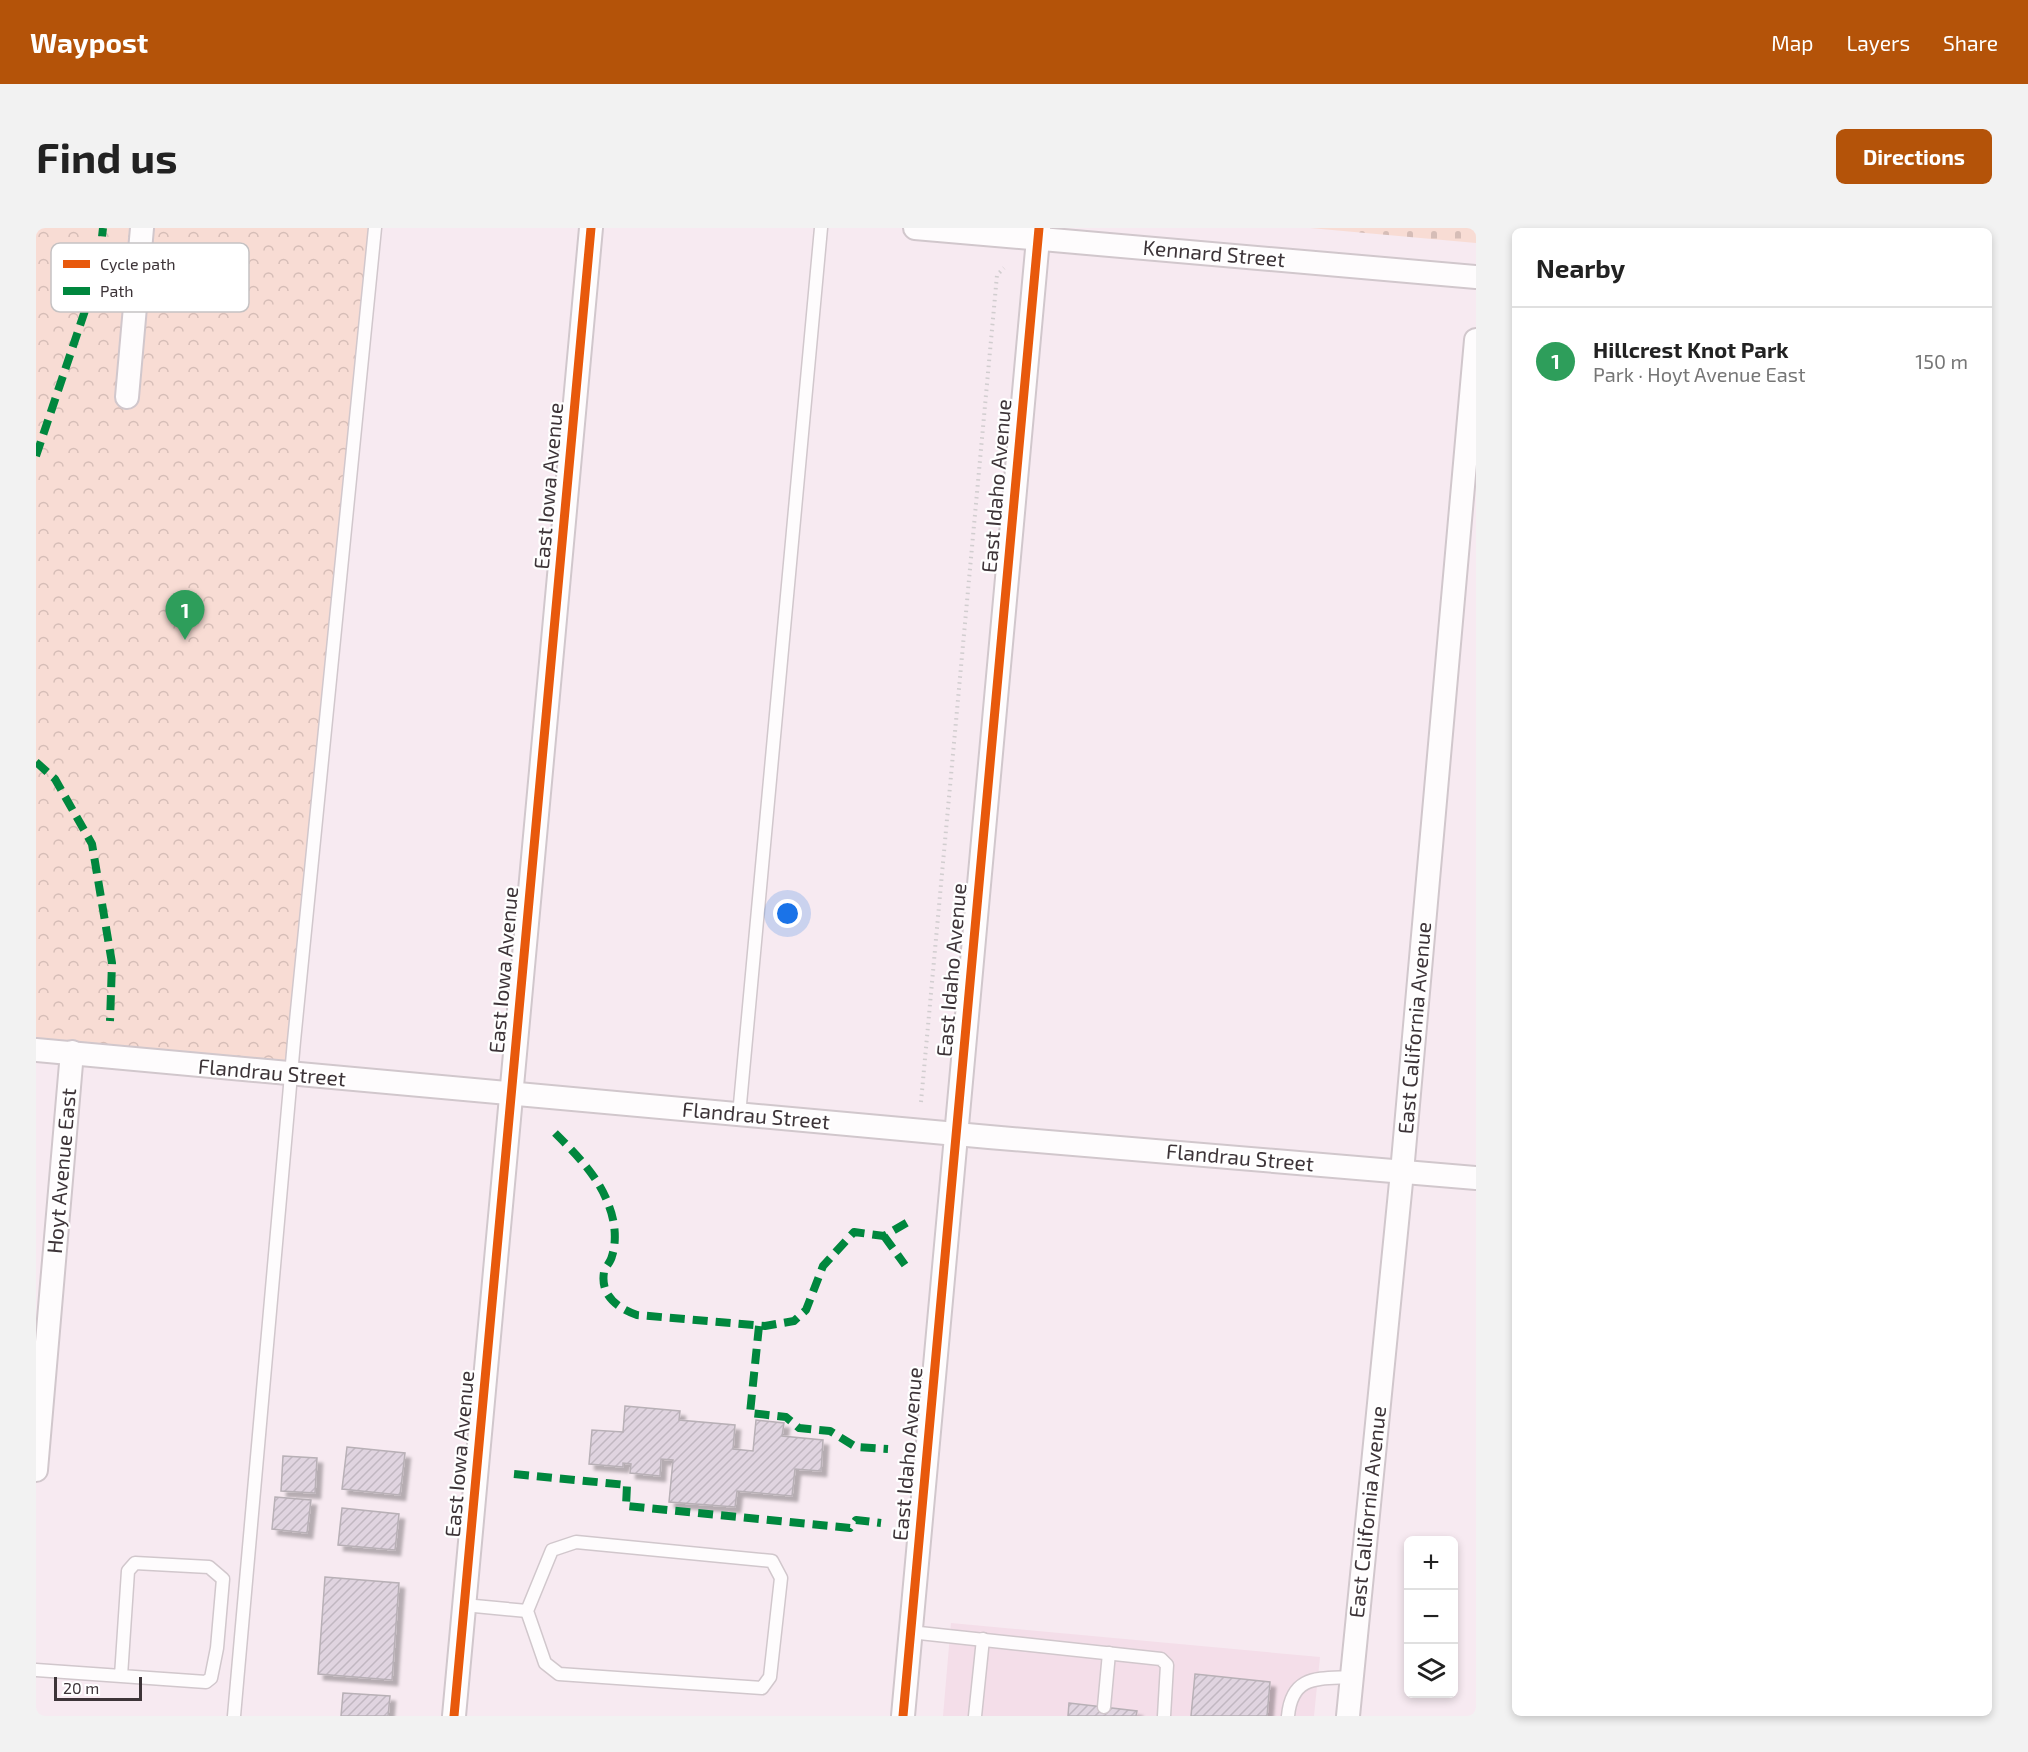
<!DOCTYPE html>
<html lang="en">
<head>
<meta charset="utf-8">
<style>
	:root { --surface:#fff; --page:#f2f2f2; --text:#222; --muted:#767676; --line:#e0e0e0; --accent:#b45309 }
	body { margin:0; font-family:"Exo 2",sans-serif; background:var(--page); color:var(--text) }
	.controls { position:absolute; right:18px; bottom:18px; display:grid; overflow:hidden; border-radius:9px; box-shadow:0 3px 9px #0003 }
	.controls button { width:54px; height:54px; display:grid; place-items:center; padding:0; border:0; border-bottom:2px solid var(--line); background:var(--surface); color:var(--text); font:30px sans-serif }
	.scale { position:absolute; left:18px; bottom:15px; width:88px; box-sizing:border-box; padding-left:6px; border:3px solid #3d3438; border-top:0; font-size:16px; line-height:21px; white-space:nowrap; color:#3d3438; -webkit-text-stroke:4px #fff; paint-order:stroke }
	.you { position:absolute; left:752px; top:686px; width:21px; height:21px; margin:-15px; border:4px solid #fff; border-radius:50%; background:#1a73e8; box-shadow:0 0 0 9px #1a73e833 }
	.badge { display:grid; place-items:center; width:39px; height:39px; border-radius:50%; background:var(--accent); color:#fff; font-size:20px; font-weight:700 }
	.pin { position:absolute; translate:-50% -50px; filter:drop-shadow(0 2px 3px #0008) }
	.pin::after { content:''; position:absolute; top:32px; width:21px; height:18px; background:inherit; clip-path:polygon(0 0,100% 0,50% 100%) }
	.list { margin:0; padding:0; list-style:none }
	h2 { display:flex; justify-content:space-between; align-items:center; height:78px; margin:0; padding:0 24px; font-size:26px }
	h2 small { font-size:20px; font-weight:400; color:var(--muted) }
	.list li { display:grid; grid-template-columns:39px 1fr auto; gap:18px; align-items:center; box-sizing:border-box; height:108px; padding:0 24px; border-top:2px solid var(--line) }
	.list b { display:block; font-size:22px; white-space:nowrap }
	.list p { margin:0; font-size:20px; white-space:nowrap; color:var(--muted) }
	.list em { font-size:20px; font-style:normal; color:var(--muted) }
	.icon { flex:none; width:33px; height:33px; fill:none; stroke:currentColor; stroke-width:2; stroke-linecap:round; stroke-linejoin:round }
	.map { position:relative; flex:none; width:1440px; height:1488px; overflow:hidden; border-radius:9px }
	header { display:flex; align-items:center; gap:36px; box-sizing:border-box; height:84px; padding:0 30px; background:var(--accent); color:#fff }
	header strong { font-size:28px }
	nav { display:flex; gap:33px; margin-inline-start:auto; font-size:21px }
	.intro { display:flex; align-items:center; justify-content:space-between; box-sizing:border-box; height:144px; padding:0 36px }
	h1 { margin:0; font-size:42px }
	.button { padding:15px 27px; border-radius:9px; background:var(--accent); color:#fff; font-size:21px; font-weight:700 }
	main { display:flex; gap:36px; padding:0 36px }
	aside { flex:1; background:var(--surface); border-radius:9px; box-shadow:0 3px 9px #0003 }
	.map>svg:first-child { display:block }
</style>
</head>
<body>
<header>
<strong>Waypost</strong>
<nav><a>Map</a><a>Layers</a><a>Share</a></nav>
</header>
<div class="intro"><h1>Find us</h1><a class="button">Directions</a></div>
<main>
<div class="map">
<svg width="1440" height="1488" viewBox="0 0 1440 1488">
	<defs>
		<pattern id="cemetery-stones" width="16" height="16" patternUnits="userSpaceOnUse" patternTransform="scale(1.5)"><rect width="16" height="16" fill="#f8dcd4"/><path d="M2 7V4a2 2 0 0 1 4 0v3zM10 15v-3a2 2 0 0 1 4 0v3z" fill="#d6bdb7"/></pattern>
		<pattern id="park-crowns" width="20" height="18" patternUnits="userSpaceOnUse" patternTransform="scale(1.5)"><rect width="20" height="18" fill="#f8dcd4"/><path d="M2 6a3 3 0 1 1 6 0M12 15a3 3 0 1 1 6 0" fill="none" stroke="#d6bdb7"/></pattern>
		<pattern id="building-hatch" width="6" height="6" patternUnits="userSpaceOnUse" patternTransform="scale(1.5)"><rect width="6" height="6" fill="#e0d4e0"/><path d="M-1 1l2-2M0 6l6-6M5 7l2-2" fill="none" stroke="#c1b7c1"/></pattern>
		<filter id="shadow"><feDropShadow dx="5.5" dy="5.5" stdDeviation="1.5" flood-color="#0004"/></filter>
	</defs>
	<rect width="100%" height="100%" fill="#f7eaf1"/>
	<polygon fill="#f4dee9" points="915,1395 1284,1429 1278,1488 907,1488"/>
	<polygon fill="url(#cemetery-stones)" points="1274,0 1440,0 1440,15"/>
	<polygon fill="url(#park-crowns)" points="0,0 339,0 255,847 0,825"/>
	<g fill="url(#building-hatch)" stroke="#b8b0b6" stroke-width="1.5" filter="url(#shadow)">
		<polygon points="589,1178 644,1183 643,1192 699,1197 697,1221 717,1223 720,1192 748,1195 746,1208 787,1212 785,1243 759,1241 756,1268 701,1263 699,1279 633,1274 637,1232 625,1231 624,1248 594,1245 595,1236 587,1235 587,1239 553,1236 556,1202 587,1204"/>
		<polygon points="311,1219 369,1225 364,1267 306,1261"/>
		<polygon points="247,1228 281,1230 279,1265 245,1263"/>
		<polygon points="239,1269 275,1272 271,1305 236,1301"/>
		<polygon points="306,1280 363,1286 359,1322 302,1317"/>
		<polygon points="289,1349 363,1355 356,1452 282,1446"/>
		<polygon points="1159,1446 1234,1454 1231,1488 1155,1488"/>
		<polygon points="307,1465 354,1468 352,1488 305,1488"/>
		<polygon points="1033,1475 1101,1483 1100,1488 1032,1488"/>
	</g>
	<g fill="none" stroke-linecap="round" stroke-linejoin="round">
		<g stroke="#d1c7cc" stroke-width="15">
			<g id="lane">
				<polyline points="703,887 785,0"/>
				<polygon points="540,1314 736,1333 745,1350 734,1449 726,1460 523,1446 509,1435 491,1383 516,1322"/>
				<polyline points="428,1377 491,1383"/>
				<polyline points="874,1404 1125,1431 1131,1437 1128,1488"/>
				<polyline points="0,1442 170,1454 175,1450 181,1420 187,1351 173,1339 99,1335 92,1343 85,1448"/>
				<polyline points="1068,1479 1073,1425"/>
				<polyline points="198,1488 258,813 339,0"/>
				<polyline points="939,1488 947,1411"/>
				<path d="M1252,1488C1256,1446 1283,1451 1316,1449"/>
			</g>
		</g>
		<g stroke="#d1c7cc" stroke-width="26">
			<g id="street">
				<polyline points="879,0 1440,49"/>
				<polyline points="91,169 106,0"/>
				<polyline points="0,822 953,909 1440,950"/>
				<polyline points="0,1242 36,824"/>
				<polyline points="418,1488 555,0"/>
				<polyline points="867,1488 1003,0"/>
				<polyline points="1312,1488 1366,944 1440,112"/>
			</g>
		</g>
		<polyline stroke="#d1cdcf" stroke-width="4" stroke-dasharray="1.5 4.5" stroke-linecap="butt" points="885,874 961,47 968,40"/>
		<use href="#lane" stroke="#fefcfd" stroke-width="12"/>
		<use href="#street" stroke="#fefcfd" stroke-width="22"/>
		<g stroke="#00873e" stroke-width="8" stroke-dasharray="15 8" stroke-linecap="butt">
			<polyline points="0,228 62,44 67,0"/>
			<polyline points="0,534 19,551 56,616 76,735 74,793"/>
			<path d="M519,905C540,926 563,949 573,978C579,993 581,1013 576,1028C575,1034 569,1039 568,1044C564,1068 582,1080 601,1087L729,1098L758,1093L770,1082L787,1038L818,1004L848,1008L872,994"/>
			<polyline points="848,1008 869,1037"/>
			<polyline points="723,1098 714,1185 750,1189 763,1200 794,1203 820,1219 852,1221"/>
			<polyline points="478,1246 591,1257 590,1278 814,1300 820,1292 845,1295"/>
		</g>
		<g stroke="#fff" stroke-width="13">
			<g id="cycleway">
				<polyline points="418,1488 555,0"/>
				<polyline points="867,1488 1003,0"/>
			</g>
		</g>
		<use href="#cycleway" stroke="#e8590c" stroke-width="9"/>
	</g>
	<g text-anchor="middle" stroke-width="4.5" stroke-linejoin="round" paint-order="stroke">
		<g font-size="21" fill="#3d3438" stroke="#fff">
			<text transform="translate(1178 26) rotate(5)" y="7">Kennard Street</text>
			<text transform="translate(513 258) rotate(-85)" y="7">East Iowa Avenue</text>
			<text transform="translate(961 258) rotate(-85)" y="7">East Idaho Avenue</text>
			<text transform="translate(468 742) rotate(-85)" y="7">East Iowa Avenue</text>
			<text transform="translate(916 742) rotate(-85)" y="7">East Idaho Avenue</text>
			<text transform="translate(1379 800) rotate(-85)" y="7">East California Avenue</text>
			<text transform="translate(236 845) rotate(5)" y="7">Flandrau Street</text>
			<text transform="translate(720 888) rotate(5)" y="7">Flandrau Street</text>
			<text transform="translate(1204 930) rotate(5)" y="7">Flandrau Street</text>
			<text transform="translate(26 943) rotate(-85)" y="7">Hoyt Avenue East</text>
			<text transform="translate(424 1226) rotate(-85)" y="7">East Iowa Avenue</text>
			<text transform="translate(872 1226) rotate(-85)" y="7">East Idaho Avenue</text>
			<text transform="translate(1332 1284) rotate(-84)" y="7">East California Avenue</text>
		</g>
	</g>
	<rect x="15" y="15" width="198" height="69" rx="9" fill="#fff" stroke="#c5c2c3" stroke-width="1.5"/>
	<rect x="27" y="32" width="27" height="8" fill="#e8590c"/>
	<rect x="27" y="59" width="27" height="8" fill="#00873e"/>
	<g font-size="16" fill="#3d3438">
		<text x="64" y="42">Cycle path</text>
		<text x="64" y="69">Path</text>
	</g>
</svg>
<div class="controls">
<button>+</button>
<button>−</button>
<button><svg class="icon" aria-label="layers" viewBox="0 0 24 24"><path d="M12 4l9 5-9 5-9-5zM3 14l9 5 9-5"/></svg></button>
</div>
<div class="scale">20 m</div>
<div class="you"></div>
<div class="pin badge" style="left:149px;top:412px;background:#2e9e5b">1</div>
</div>
<aside>
<h2>Nearby<small></small></h2>
<ul class="list">
<li><span class="badge" style="background:#2e9e5b">1</span><div><b>Hillcrest Knot Park</b><p>Park · Hoyt Avenue East</p></div><em>150 m</em></li>
</ul>
</aside>
</main>
</body>
</html>
